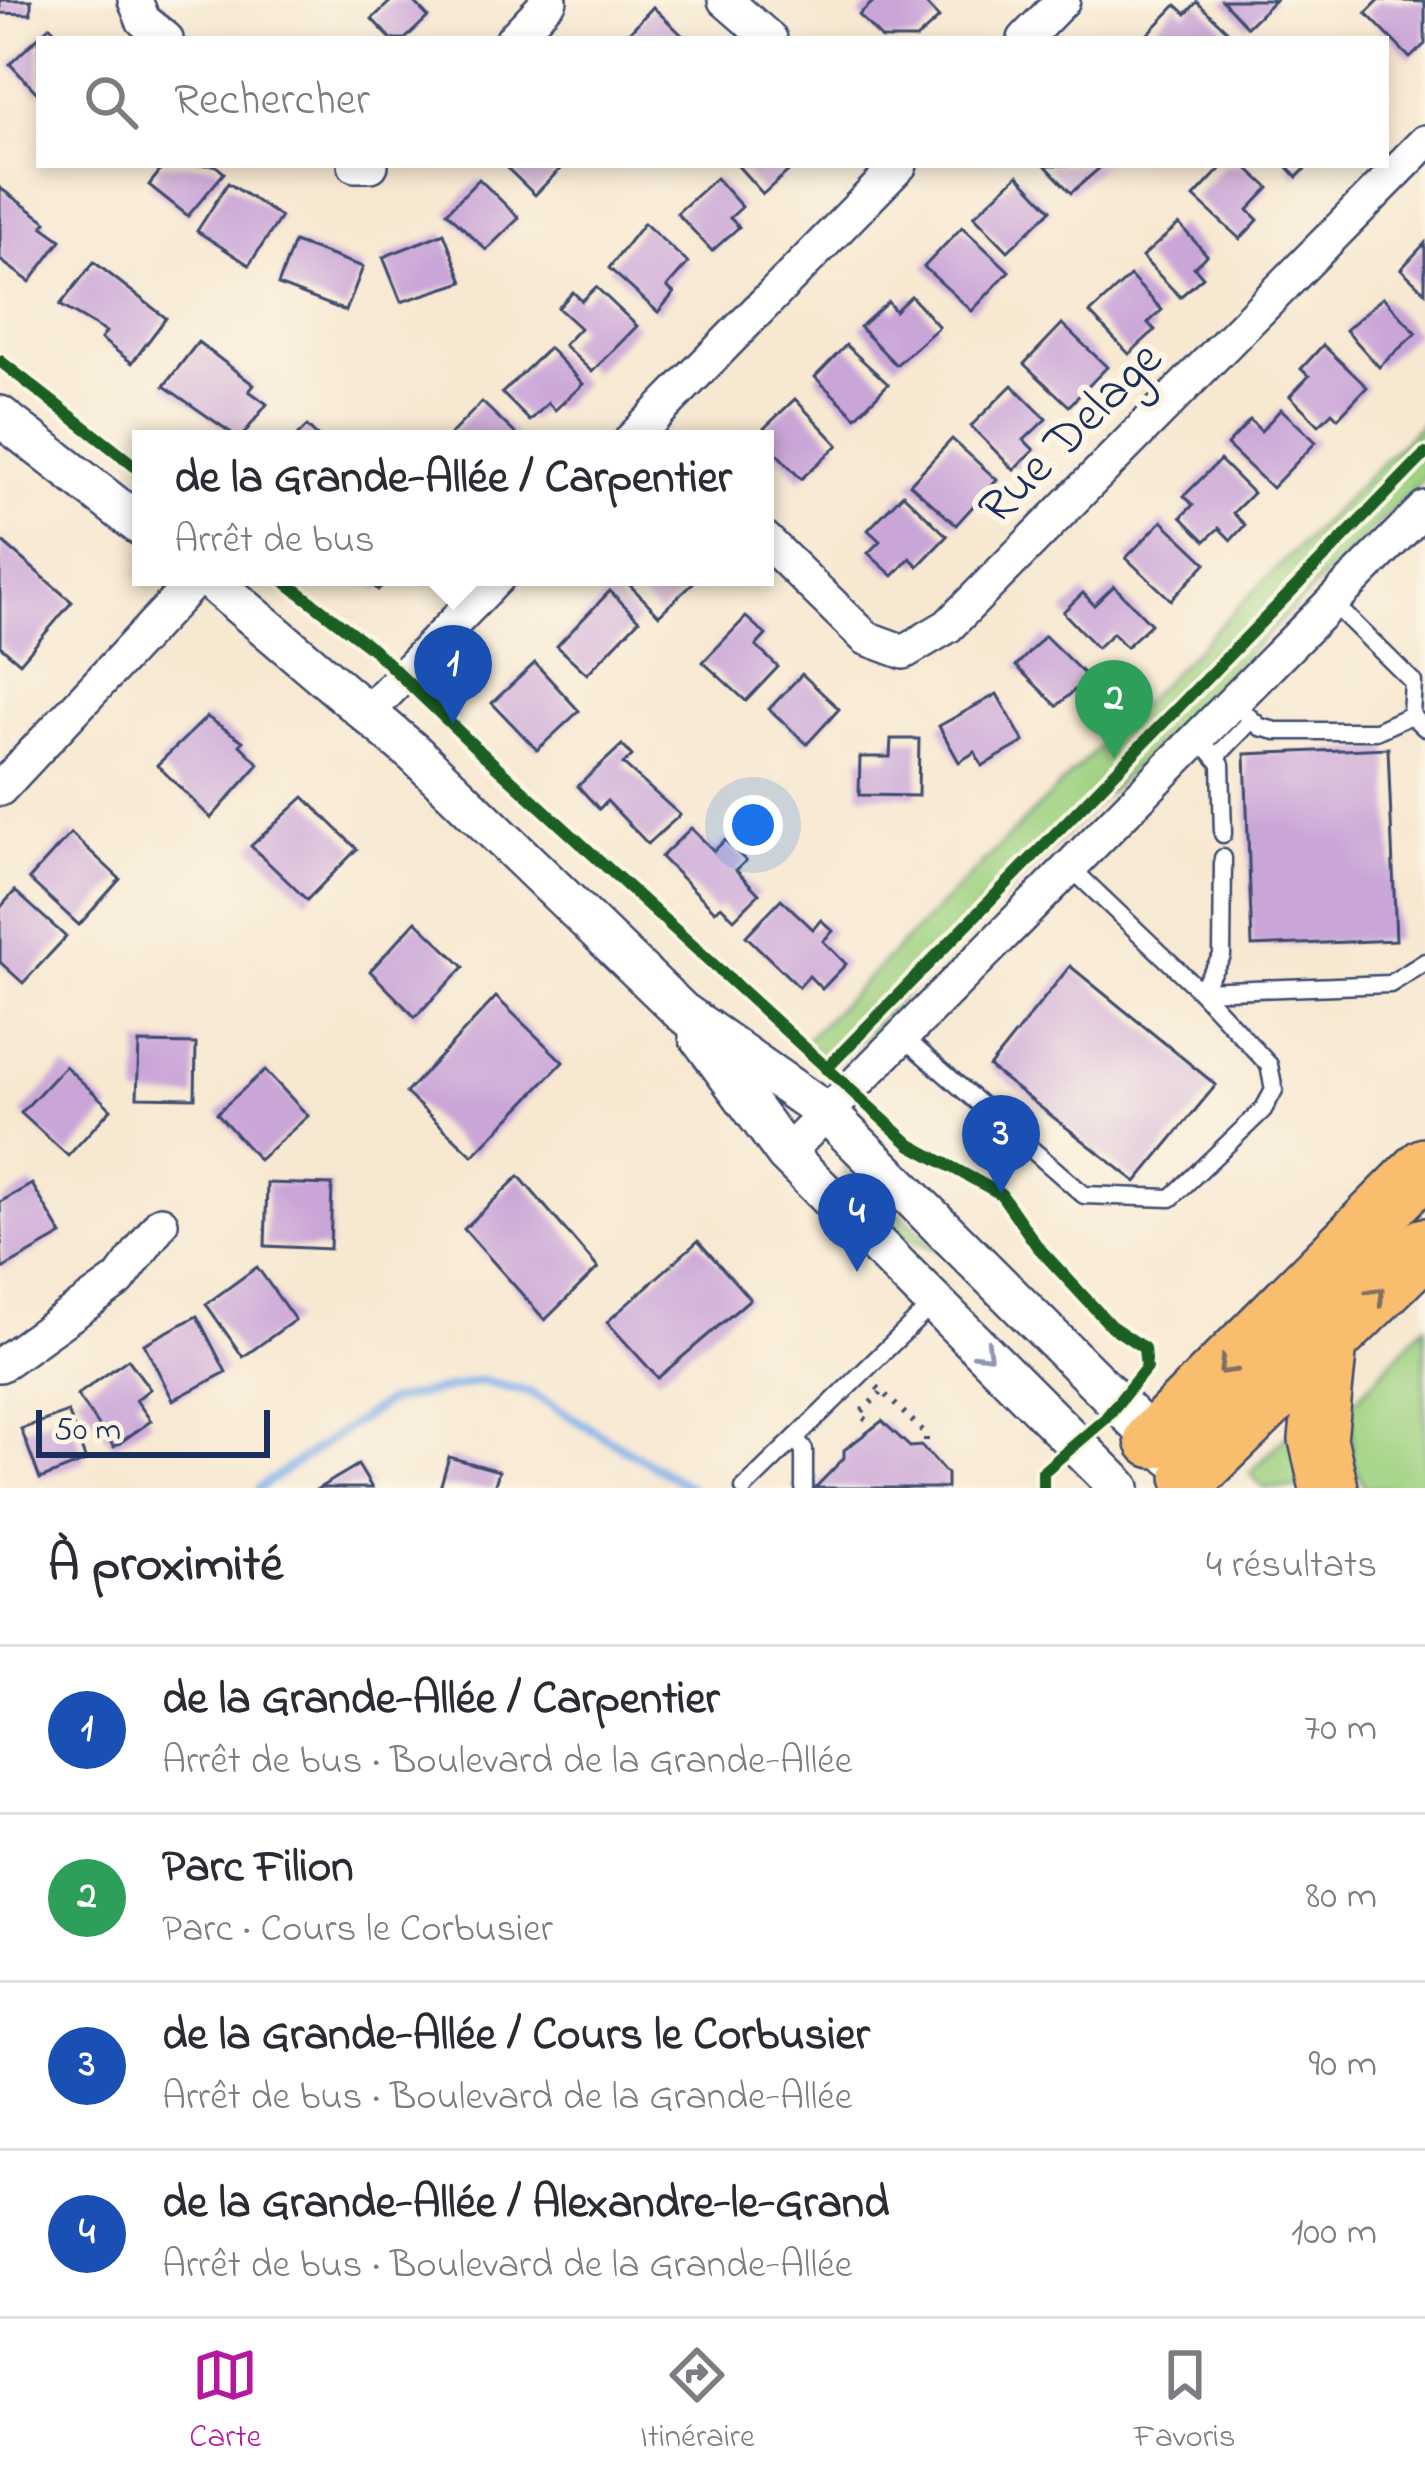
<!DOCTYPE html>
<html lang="fr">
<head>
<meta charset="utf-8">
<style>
	:root { --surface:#fff; --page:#f2f2f3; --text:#2b2b33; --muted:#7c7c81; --line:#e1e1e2; --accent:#b5179e }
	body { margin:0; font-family:"Indie Flower",sans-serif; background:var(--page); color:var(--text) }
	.scale { position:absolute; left:36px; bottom:30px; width:234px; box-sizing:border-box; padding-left:12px; border:6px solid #1b2f5e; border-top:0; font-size:33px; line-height:42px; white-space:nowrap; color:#1b2f5e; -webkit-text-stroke:9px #fcf5e5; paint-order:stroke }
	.you { position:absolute; left:753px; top:825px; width:42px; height:42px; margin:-30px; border:9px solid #fff; border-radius:50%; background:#1a73e8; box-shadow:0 0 0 18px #1a73e833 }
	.badge { display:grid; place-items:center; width:78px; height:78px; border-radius:50%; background:var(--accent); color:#fff; font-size:39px; font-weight:700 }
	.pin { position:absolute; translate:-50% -99px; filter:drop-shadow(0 3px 6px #0008) }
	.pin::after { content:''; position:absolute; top:63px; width:42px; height:36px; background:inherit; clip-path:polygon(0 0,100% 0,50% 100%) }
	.popup { position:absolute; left:132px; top:430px; width:642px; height:156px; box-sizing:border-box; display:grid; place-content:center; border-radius:0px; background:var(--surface); filter:drop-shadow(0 3px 9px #0005); font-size:39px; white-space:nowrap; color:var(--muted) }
	.popup b { font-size:45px; color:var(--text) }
	.popup::after { content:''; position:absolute; left:50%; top:100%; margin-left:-24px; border:24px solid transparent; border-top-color:var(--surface) }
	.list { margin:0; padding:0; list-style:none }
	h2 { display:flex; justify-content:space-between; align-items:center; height:156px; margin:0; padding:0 48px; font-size:51px }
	h2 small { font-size:39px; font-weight:400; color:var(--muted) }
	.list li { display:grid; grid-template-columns:78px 1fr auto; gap:36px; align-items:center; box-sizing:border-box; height:168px; padding:0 48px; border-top:3px solid var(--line) }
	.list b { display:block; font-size:45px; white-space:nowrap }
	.list p { margin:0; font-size:39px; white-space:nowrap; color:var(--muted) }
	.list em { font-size:39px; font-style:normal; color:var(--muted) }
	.icon { flex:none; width:66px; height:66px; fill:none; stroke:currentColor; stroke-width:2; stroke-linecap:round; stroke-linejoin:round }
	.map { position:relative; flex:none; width:1425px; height:1488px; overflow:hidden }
	.search { position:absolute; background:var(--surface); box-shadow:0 6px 18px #0003; left:36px; right:36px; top:36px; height:132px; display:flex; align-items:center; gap:30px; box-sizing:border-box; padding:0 42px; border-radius:0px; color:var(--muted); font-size:45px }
	.sheet { height:828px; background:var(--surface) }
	nav { display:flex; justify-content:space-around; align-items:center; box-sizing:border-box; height:168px; border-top:3px solid var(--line); background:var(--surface); font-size:33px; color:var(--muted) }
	nav a { display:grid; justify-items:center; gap:6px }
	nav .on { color:var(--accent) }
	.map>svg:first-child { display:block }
</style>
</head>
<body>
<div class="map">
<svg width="1425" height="1488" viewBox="0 0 1425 1488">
	<rect width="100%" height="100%" fill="#fcf5e5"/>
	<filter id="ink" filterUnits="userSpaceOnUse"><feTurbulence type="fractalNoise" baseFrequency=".00833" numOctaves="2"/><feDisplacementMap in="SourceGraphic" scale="24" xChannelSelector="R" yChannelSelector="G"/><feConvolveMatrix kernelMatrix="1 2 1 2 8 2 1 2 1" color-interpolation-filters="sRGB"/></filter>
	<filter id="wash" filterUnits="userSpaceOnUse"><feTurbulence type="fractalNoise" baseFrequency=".004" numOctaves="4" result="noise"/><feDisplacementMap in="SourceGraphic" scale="48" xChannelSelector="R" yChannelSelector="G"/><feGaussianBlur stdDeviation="2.7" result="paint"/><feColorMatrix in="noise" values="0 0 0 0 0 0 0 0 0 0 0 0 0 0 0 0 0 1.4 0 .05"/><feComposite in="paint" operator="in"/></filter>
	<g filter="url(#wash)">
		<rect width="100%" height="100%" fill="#f7e8d1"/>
		<g fill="#9ed180" stroke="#5c806f" stroke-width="3">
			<polygon points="1425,420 1425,477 832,1067 804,1042"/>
			<path d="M844,1165H852L937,1249C909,1247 845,1197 844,1165Z"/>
			<polygon points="1425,1325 1425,1488 1364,1488 1352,1459 1352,1404"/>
			<polygon points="1296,1426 1313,1488 1264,1488 1250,1473"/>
		</g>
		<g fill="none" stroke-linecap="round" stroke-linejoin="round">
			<polyline stroke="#7eafea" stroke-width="9" points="259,1488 386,1402 481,1381 531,1393 691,1488"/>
		</g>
		<g id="blocks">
			<g fill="#caa6d8">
				<polygon points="0,0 31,0 31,14 0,13"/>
				<polygon points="392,0 412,0 428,17 405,39 391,39 372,19"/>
				<polygon points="875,0 922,0 939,18 916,39 882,39 859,15"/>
				<polygon points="1222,0 1275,0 1247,27"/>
				<polygon points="1379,0 1425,2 1425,44 1410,58 1366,13"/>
				<polygon points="1197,2 1236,39 1143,39 1176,5 1186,14"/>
				<polygon points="653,7 686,39 623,39"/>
				<polygon points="50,26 63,39 39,39 39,95 10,64"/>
				<polygon points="153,165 215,165 224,173 188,216 149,185 160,171"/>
				<polygon points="504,165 564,165 535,195"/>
				<polygon points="737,165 795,165 763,194"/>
				<polygon points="1045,165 1103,165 1071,193"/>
				<polygon points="1224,165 1244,165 1269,188 1248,210 1258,220 1240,239 1194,197"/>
				<polygon points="1286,165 1309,165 1297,177"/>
				<polygon points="1018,175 1051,210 1008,251 974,216"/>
				<polygon points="716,178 742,207 730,218 739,227 712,251 677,213"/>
				<polygon points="479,179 519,218 486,250 447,212"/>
				<polygon points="228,183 281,217 249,265 197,231"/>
				<polygon points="0,188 47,222 43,227 61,240 30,282 0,260"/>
				<polygon points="644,223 688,263 667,287 674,293 658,312 609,268"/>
				<polygon points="1179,224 1207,255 1194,267 1203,277 1180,297 1142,257"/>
				<polygon points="962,227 1009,271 972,311 924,267"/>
				<polygon points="444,233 463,282 401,302 383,257"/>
				<polygon points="294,242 363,267 346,311 278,285"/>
				<polygon points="1425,243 1425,292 1401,269"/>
				<polygon points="94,262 166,318 132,363 101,339 106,332 60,305"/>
				<polygon points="1130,276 1162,310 1148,323 1155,330 1129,354 1090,313"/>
				<polygon points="596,287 637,326 592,372 564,345 580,328 558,308 573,292 582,301"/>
				<polygon points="911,296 939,327 896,365 860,327 888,302 895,311"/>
				<polygon points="1383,297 1416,333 1379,367 1346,330"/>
				<polygon points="1062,324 1107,367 1069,406 1024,364"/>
				<polygon points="198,342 254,385 249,391 267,404 240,439 164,386"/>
				<polygon points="846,345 888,384 856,417 815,377"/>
				<polygon points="1323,345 1367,387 1338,418 1332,412 1319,425 1290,396 1309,376 1301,369"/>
				<polygon points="549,348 583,384 555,410 548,403 530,421 502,393"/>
				<polygon points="1012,385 1046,419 1024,440 1034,450 1014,470 971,426"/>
				<polygon points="795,399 838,445 801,479 758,434"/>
				<polygon points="482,402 521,439 446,439"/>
				<polygon points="1281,409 1316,442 1272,488 1227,445 1250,420 1261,431"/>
				<polygon points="307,426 320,439 294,439"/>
				<polygon points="952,439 997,480 956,525 910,484"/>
				<polygon points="1220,460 1253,493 1233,513 1245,525 1231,540 1219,528 1205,541 1181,517 1193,505 1184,496"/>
				<polygon points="903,494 947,536 918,566 910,558 893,576 868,553 880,541 868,530"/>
				<polygon points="1162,521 1206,563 1171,600 1126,558"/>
				<polygon points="0,540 72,602 20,663 0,646"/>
				<polygon points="364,577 390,577 378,590"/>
				<polygon points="622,577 699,577 659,615"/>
				<polygon points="1114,586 1151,624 1126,647 1113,633 1097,648 1063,612 1083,593 1094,605"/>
				<polygon points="610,591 639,620 587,674 557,646"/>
				<polygon points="746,617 766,635 756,646 778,667 746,701 703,662"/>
				<polygon points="1045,636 1088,678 1057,706 1016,666"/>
				<polygon points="535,663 579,711 537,750 492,703"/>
				<polygon points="802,674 839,709 807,744 769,709"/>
				<polygon points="997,694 1024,742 982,766 975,752 959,762 939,726"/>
				<polygon points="207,717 243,741 240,745 259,764 211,818 157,765"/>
				<polygon points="891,739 919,739 918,796 859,795 860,757 890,757"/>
				<polygon points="622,745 632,756 623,764 680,815 648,844 607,801 599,809 578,786"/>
				<polygon points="1388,748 1396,940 1252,946 1245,754"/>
				<polygon points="304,797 357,849 307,900 251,846"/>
				<polygon points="691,828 714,851 725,840 746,861 736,870 759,894 734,919 721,906 715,911 661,857"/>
				<polygon points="71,833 120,879 79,925 29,879"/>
				<polygon points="15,891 66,937 23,983 0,962 0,908"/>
				<polygon points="781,899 813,929 821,920 833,931 823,941 846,964 822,989 809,976 799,987 746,936"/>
				<polygon points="416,921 464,967 415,1017 370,971"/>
				<polygon points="1070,966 1216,1085 1136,1182 989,1067"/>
				<polygon points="496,997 563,1062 473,1156 406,1093"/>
				<polygon points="139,1043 196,1044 195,1098 137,1097"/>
				<polygon points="65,1066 111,1109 68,1156 21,1113"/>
				<polygon points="265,1070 308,1116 259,1160 217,1113"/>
				<polygon points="519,1176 598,1268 545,1320 464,1229"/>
				<polygon points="267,1183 332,1185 330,1249 265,1246"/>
				<polygon points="32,1184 62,1235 2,1269 0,1202"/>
				<polygon points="698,1241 750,1299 658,1378 607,1322"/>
				<polygon points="257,1267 295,1320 243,1357 206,1304"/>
				<polygon points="197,1316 226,1372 173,1400 144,1344"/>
				<polygon points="128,1359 150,1389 136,1400 151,1421 114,1447 77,1395"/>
				<polygon points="68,1412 86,1461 40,1479 21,1429"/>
				<polygon points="882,1421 910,1447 921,1446 933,1458 947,1474 947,1488 815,1488 844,1458 844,1450"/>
				<polygon points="449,1457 499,1471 494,1488 440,1488"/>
				<polygon points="358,1465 372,1488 319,1488"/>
			</g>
		</g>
	</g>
	<g filter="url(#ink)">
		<use href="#blocks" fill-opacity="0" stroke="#3c4b6f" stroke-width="3"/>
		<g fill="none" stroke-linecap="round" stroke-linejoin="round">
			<g stroke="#3c4b6f" stroke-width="21">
				<g id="service">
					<polyline points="1332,602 1413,682 1411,715 1425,728"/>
					<polyline points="1233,702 1260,727 1276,731 1376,731 1411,715"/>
					<polyline points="1198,737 1221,764 1223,834"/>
					<polyline points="1217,756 1251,721"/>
					<polyline points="1070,867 1200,991 1222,956 1223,858"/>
					<polyline points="1200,991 1390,984 1425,962"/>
					<polyline points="904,1038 1084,1195 1171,1198 1263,1110 1274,1090 1269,1065 1200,991"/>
					<polyline points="795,1439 804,1450 804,1488"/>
					<polyline points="744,1488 935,1302"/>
				</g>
			</g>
			<g stroke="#3c4b6f" stroke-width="38">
				<g id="minor">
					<polyline points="135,0 143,20 166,39"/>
					<polyline points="725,0 770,39"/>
					<polyline points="513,39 550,0"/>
					<polyline points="1025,39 1063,0"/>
					<polyline points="355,165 371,165"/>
					<polyline points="632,439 900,165"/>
					<polyline points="765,539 866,638 904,652 948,626 1425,142"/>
					<polyline points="368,712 498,577"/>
					<polyline points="0,789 198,577"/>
					<polyline points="786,1154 1425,508"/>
					<polyline points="0,1365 119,1280 161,1223"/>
				</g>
			</g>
			<g stroke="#3c4b6f" stroke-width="44">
				<g id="tertiary">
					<polyline points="0,416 141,526"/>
					<polyline points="207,577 414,753 682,1012 828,1114 1172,1457"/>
					<polyline points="699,1036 786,1154 1120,1488"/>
				</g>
			</g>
			<g stroke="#3c4b6f" stroke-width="62">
				<g id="motorway">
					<polyline points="1328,1344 1318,1439 1329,1488"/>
					<polyline points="1154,1439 1425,1167"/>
					<polyline points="1191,1476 1425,1247"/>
				</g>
			</g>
			<g stroke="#3c4b6f" stroke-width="6" stroke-dasharray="3 9" stroke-linecap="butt">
				<polyline points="877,1387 926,1434 926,1451"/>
				<polyline points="874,1429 860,1413 881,1393"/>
			</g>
			<use href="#service" stroke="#fff" stroke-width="16"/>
			<use href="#minor" stroke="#fff" stroke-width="33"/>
			<use href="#tertiary" stroke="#fff" stroke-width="39"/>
			<use href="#motorway" stroke="#f9be6d" stroke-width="57"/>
			<g stroke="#fcf5e5" stroke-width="20">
				<g id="cycleway">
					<polyline points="0,361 141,471"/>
					<polyline points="279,577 373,649 473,745 911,1145 1001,1194 1037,1246 1111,1326 1144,1348 1146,1368 1105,1419 1043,1472 1043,1488"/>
					<polyline points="826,1069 1425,454"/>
				</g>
			</g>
			<use href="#cycleway" stroke="#1b5e20" stroke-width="12"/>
		</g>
		<defs><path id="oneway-chevron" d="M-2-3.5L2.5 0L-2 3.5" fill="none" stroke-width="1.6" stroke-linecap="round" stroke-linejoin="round" transform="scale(3)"/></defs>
		<g stroke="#7f6f65">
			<use href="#oneway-chevron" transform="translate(1377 1295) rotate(-45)"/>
			<use href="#oneway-chevron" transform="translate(1226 1367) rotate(135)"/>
		</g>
		<use stroke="#8d97ae" href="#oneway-chevron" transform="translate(985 1352) rotate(45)"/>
	</g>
	<g text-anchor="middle" stroke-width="12" stroke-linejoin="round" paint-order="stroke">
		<g font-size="51" fill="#1b2f5e" stroke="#fcf5e5">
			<text transform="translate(1068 431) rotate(-45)" y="18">Rue Delage</text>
		</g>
	</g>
</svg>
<div class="scale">50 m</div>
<div class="you"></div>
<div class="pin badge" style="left:453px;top:724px;background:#1a4fb4">1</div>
<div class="popup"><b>de la Grande-Allée / Carpentier</b>Arrêt de bus</div>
<div class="pin badge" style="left:1114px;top:759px;background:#2e9e5b">2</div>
<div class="pin badge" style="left:1001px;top:1194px;background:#1a4fb4">3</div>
<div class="pin badge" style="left:857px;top:1272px;background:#1a4fb4">4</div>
<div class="search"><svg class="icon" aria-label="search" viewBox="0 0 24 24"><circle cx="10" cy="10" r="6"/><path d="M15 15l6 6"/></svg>Rechercher</div>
</div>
<section class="sheet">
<h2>À proximité<small>4 résultats</small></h2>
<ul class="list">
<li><span class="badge" style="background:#1a4fb4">1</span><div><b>de la Grande-Allée / Carpentier</b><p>Arrêt de bus · Boulevard de la Grande-Allée</p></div><em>70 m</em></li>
<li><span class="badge" style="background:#2e9e5b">2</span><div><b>Parc Filion</b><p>Parc · Cours le Corbusier</p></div><em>80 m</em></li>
<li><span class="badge" style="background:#1a4fb4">3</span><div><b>de la Grande-Allée / Cours le Corbusier</b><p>Arrêt de bus · Boulevard de la Grande-Allée</p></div><em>90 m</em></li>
<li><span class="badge" style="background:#1a4fb4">4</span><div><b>de la Grande-Allée / Alexandre-le-Grand</b><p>Arrêt de bus · Boulevard de la Grande-Allée</p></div><em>100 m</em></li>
</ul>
</section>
<nav>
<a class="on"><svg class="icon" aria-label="map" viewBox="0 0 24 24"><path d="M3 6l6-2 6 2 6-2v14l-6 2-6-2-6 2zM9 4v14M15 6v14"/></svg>Carte</a>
<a><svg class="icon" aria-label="directions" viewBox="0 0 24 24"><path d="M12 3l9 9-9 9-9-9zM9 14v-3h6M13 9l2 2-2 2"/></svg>Itinéraire</a>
<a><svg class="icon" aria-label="saved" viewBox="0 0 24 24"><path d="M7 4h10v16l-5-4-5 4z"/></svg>Favoris</a>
</nav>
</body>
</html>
